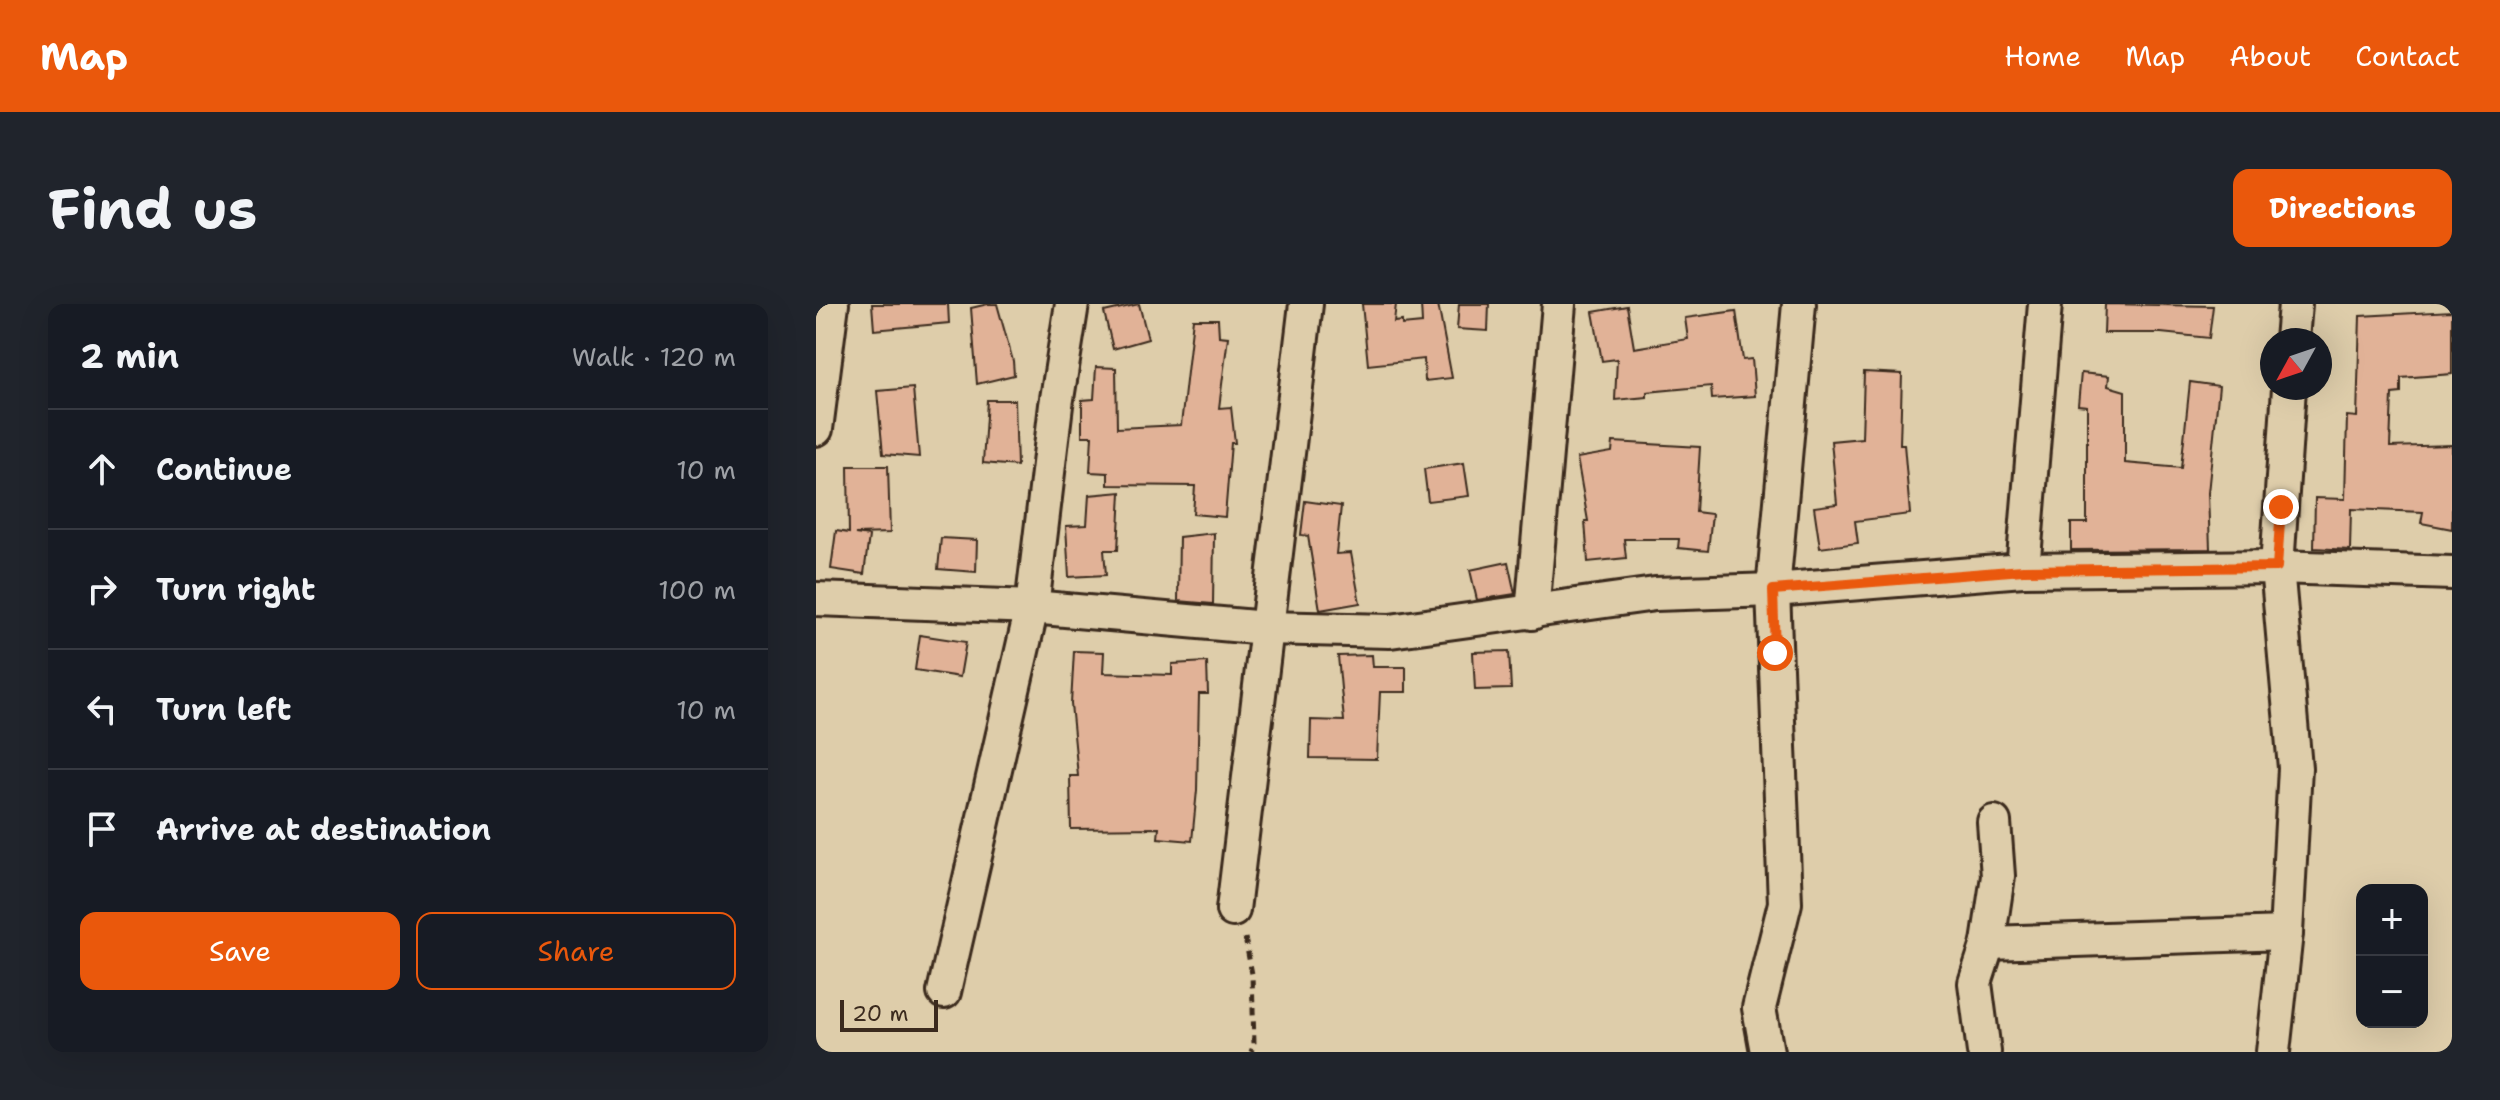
<!DOCTYPE html>
<html lang="en">
<head>
<meta charset="utf-8">
<style>
	:root { --surface:#171b24; --page:#20242c; --text:#f1f3f6; --muted:#9ea1a6; --line:#363941; --accent:#ea580c }
	body { margin:0; font-family:"Shantell Sans",sans-serif; background:var(--page); color:var(--text) }
	.controls { position:absolute; right:24px; bottom:24px; display:grid; overflow:hidden; border-radius:16px; box-shadow:0 8px 32px #0002 }
	.controls button { width:72px; height:72px; display:grid; place-items:center; padding:0; border:0; border-bottom:2px solid var(--line); background:var(--surface); color:var(--text); font:40px sans-serif }
	.compass { position:absolute; left:1444px; top:24px; width:72px; height:72px; border-radius:50%; background:var(--surface); box-shadow:0 8px 32px #0002; rotate:230deg }
	.scale { position:absolute; left:24px; bottom:20px; width:98px; box-sizing:border-box; padding-left:8px; border:4px solid #3b2a1e; border-top:0; font-size:22px; line-height:28px; white-space:nowrap; color:#3b2a1e; -webkit-text-stroke:6px #decdaa; paint-order:stroke }
	.stop { position:absolute; width:24px; height:24px; margin:-18px; border:6px solid #ea580c; border-radius:50%; background:#fff }
	.stop.end { background:#ea580c; border-color:#fff; box-shadow:0 2px 8px #0008 }
	.list { margin:0; padding:0; list-style:none }
	h2 { display:flex; justify-content:space-between; align-items:center; height:104px; margin:0; padding:0 32px; font-size:34px }
	h2 small { font-size:26px; font-weight:400; color:var(--muted) }
	.list li { display:grid; grid-template-columns:52px 1fr auto; gap:24px; align-items:center; box-sizing:border-box; height:120px; padding:0 32px; border-top:2px solid var(--line) }
	.list b { display:block; font-size:30px; white-space:nowrap }
	.list em { font-size:26px; font-style:normal; color:var(--muted) }
	.actions { display:flex; gap:16px; padding:24px 32px }
	.actions a { flex:1; padding:18px 0; border:2px solid var(--accent); border-radius:16px; text-align:center; font-size:28px; color:var(--accent) }
	.actions .main { background:var(--accent); color:#fff }
	.icon { flex:none; width:44px; height:44px; fill:none; stroke:currentColor; stroke-width:2; stroke-linecap:round; stroke-linejoin:round }
	.map { position:relative; flex:none; width:1636px; height:748px; overflow:hidden; border-radius:16px }
	header { display:flex; align-items:center; gap:48px; box-sizing:border-box; height:112px; padding:0 40px; background:var(--accent); color:#fff }
	header strong { font-size:38px }
	nav { display:flex; gap:44px; margin-inline-start:auto; font-size:28px }
	.intro { display:flex; align-items:center; justify-content:space-between; box-sizing:border-box; height:192px; padding:0 48px }
	h1 { margin:0; font-size:56px }
	.button { padding:20px 36px; border-radius:16px; background:var(--accent); color:#fff; font-size:28px; font-weight:700 }
	main { display:flex; gap:48px; padding:0 48px }
	aside { flex:1; background:var(--surface); border-radius:16px; box-shadow:0 8px 32px #0002 }
	.map>svg:first-child { display:block }
</style>
</head>
<body>
<header>
<strong>Map</strong>
<nav><a>Home</a><a>Map</a><a>About</a><a>Contact</a></nav>
</header>
<div class="intro"><h1>Find us</h1><a class="button">Directions</a></div>
<main>
<aside>
<h2>2 min<small>Walk · 120 m</small></h2>
<ul class="list">
<li><svg class="icon" aria-label="ahead" viewBox="0 0 24 24"><path d="M12 20V5M6 11l6-6 6 6"/></svg><div><b>Continue</b></div><em>10 m</em></li>
<li><svg class="icon" aria-label="right" viewBox="0 0 24 24"><path d="M7 20v-9h11M14 6l5 5-5 5"/></svg><div><b>Turn right</b></div><em>100 m</em></li>
<li><svg class="icon" aria-label="left" viewBox="0 0 24 24"><path d="M17 20v-9H6M10 6l-5 5 5 5"/></svg><div><b>Turn left</b></div><em>10 m</em></li>
<li><svg class="icon" aria-label="arrive" viewBox="0 0 24 24"><path d="M6 21V4h12l-3 4 3 4H6"/></svg><div><b>Arrive at destination</b></div></li>
</ul>
<div class="actions"><a class="main">Save</a><a>Share</a></div>
</aside>
<div class="map">
<svg width="1636" height="748" viewBox="0 0 1636 748">
	<rect width="100%" height="100%" fill="#decdaa"/>
	<filter id="ink" filterUnits="userSpaceOnUse"><feTurbulence type="fractalNoise" baseFrequency=".0125" numOctaves="2"/><feDisplacementMap in="SourceGraphic" scale="16" xChannelSelector="R" yChannelSelector="G"/><feConvolveMatrix kernelMatrix="1 2 1 2 8 2 1 2 1" color-interpolation-filters="sRGB"/></filter>
	<g filter="url(#ink)">
		<g fill="#e1b297" stroke="#3b2a1e" stroke-width="2">
			<polygon points="56,0 132,0 133,19 58,26"/>
			<polygon points="172,0 181,0 197,57 198,71 161,80 155,4"/>
			<polygon points="323,0 332,35 297,45 288,8"/>
			<polygon points="546,0 580,0 578,18 586,17 586,21 606,19 605,0 622,0 636,74 609,77 608,55 552,61"/>
			<polygon points="643,0 673,0 672,27 641,25"/>
			<polygon points="1289,0 1397,2 1393,34 1345,29 1288,29"/>
			<polygon points="811,2 818,44 872,35 869,14 920,7 927,56 936,55 939,92 896,95 895,82 831,88 831,93 799,96 801,55 786,57 777,8"/>
			<polygon points="1636,7 1636,70 1585,74 1585,89 1576,90 1574,143 1636,141 1636,225 1605,219 1607,208 1535,205 1534,246 1498,244 1499,194 1529,195 1531,112 1541,113 1544,12"/>
			<polygon points="377,15 402,15 403,32 412,33 403,104 415,103 419,139 415,139 409,213 377,210 379,182 292,181 292,169 274,168 276,132 266,132 266,96 278,95 280,63 300,64 301,124 365,121"/>
			<polygon points="1048,68 1086,70 1084,140 1088,140 1094,210 1039,217 1042,239 1004,244 998,203 1021,200 1015,137 1046,134"/>
			<polygon points="1265,69 1293,72 1292,82 1309,87 1309,159 1365,164 1374,78 1403,82 1392,189 1394,245 1255,246 1255,219 1271,219 1271,102 1262,101"/>
			<polygon points="97,84 103,153 67,150 61,87"/>
			<polygon points="171,96 199,96 201,162 167,159"/>
			<polygon points="797,138 884,143 880,208 896,210 892,247 862,244 863,235 808,235 810,254 772,258 769,217 772,217 761,154 796,148"/>
			<polygon points="648,159 653,192 612,197 608,165"/>
			<polygon points="32,162 72,162 74,229 39,230 53,232 48,270 15,265 20,227 33,229"/>
			<polygon points="305,188 302,246 288,246 290,271 253,273 250,222 271,221 273,191"/>
			<polygon points="489,197 525,202 520,250 535,249 544,299 504,306 492,232 485,231"/>
			<polygon points="398,229 397,300 362,297 363,233"/>
			<polygon points="125,234 161,236 160,268 122,265"/>
			<polygon points="692,258 699,290 661,296 654,266"/>
			<polygon points="104,331 150,338 144,373 99,366"/>
			<polygon points="258,347 288,348 287,369 356,371 356,360 391,358 392,390 383,390 381,486 376,537 342,534 343,524 255,525 254,472 262,472 255,400"/>
			<polygon points="693,347 695,385 659,386 657,348"/>
			<polygon points="556,351 557,363 590,363 590,388 564,388 561,455 494,454 495,416 528,417 522,352"/>
		</g>
		<g fill="none" stroke-linecap="round" stroke-linejoin="round">
			<g stroke="#3b2a1e" stroke-width="38">
				<g id="minor">
					<polyline points="1476,36 1479,0"/>
					<polyline points="0,125 16,0"/>
					<polyline points="1207,266 1229,0"/>
					<polyline points="0,295 216,303 450,324 574,327 839,290 957,286 1207,266 1461,263 1636,269"/>
					<polyline points="716,309 743,0"/>
					<polyline points="417,606 490,0"/>
					<polyline points="1172,639 1470,629"/>
					<polyline points="128,688 216,303 240,101 256,0"/>
					<polyline points="951,748 943,704 969,599 957,286 983,0"/>
					<polyline points="1168,748 1159,679 1172,639 1182,572 1178,518"/>
					<polyline points="1457,748 1470,629 1479,464 1461,263 1473,84"/>
				</g>
			</g>
			<polyline stroke="#3b2a1e" stroke-width="5" stroke-dasharray="8 6" stroke-linecap="butt" points="429,634 436,670 438,740 435,748"/>
			<use href="#minor" stroke="#decdaa" stroke-width="32"/>
		</g>
	</g>
	<g fill="none" stroke-linecap="round" stroke-linejoin="round" filter="url(#ink)">
		<polyline stroke="#ea580c" stroke-width="10" points="959,349 957,286 1207,266 1461,263 1465,203"/>
	</g>
</svg>
<div class="controls">
<button>+</button>
<button>−</button>
</div>
<svg class="compass" viewBox="-18 -18 36 36"><path d="M0-13l5 13h-10z" fill="#e53935"/><path d="M0 13l5-13h-10z" fill="#9ea1a6"/></svg>
<div class="scale">20 m</div>
<div class="stop" style="left:959px;top:349px"></div>
<div class="stop end" style="left:1465px;top:203px"></div>
</div>
</main>
</body>
</html>
